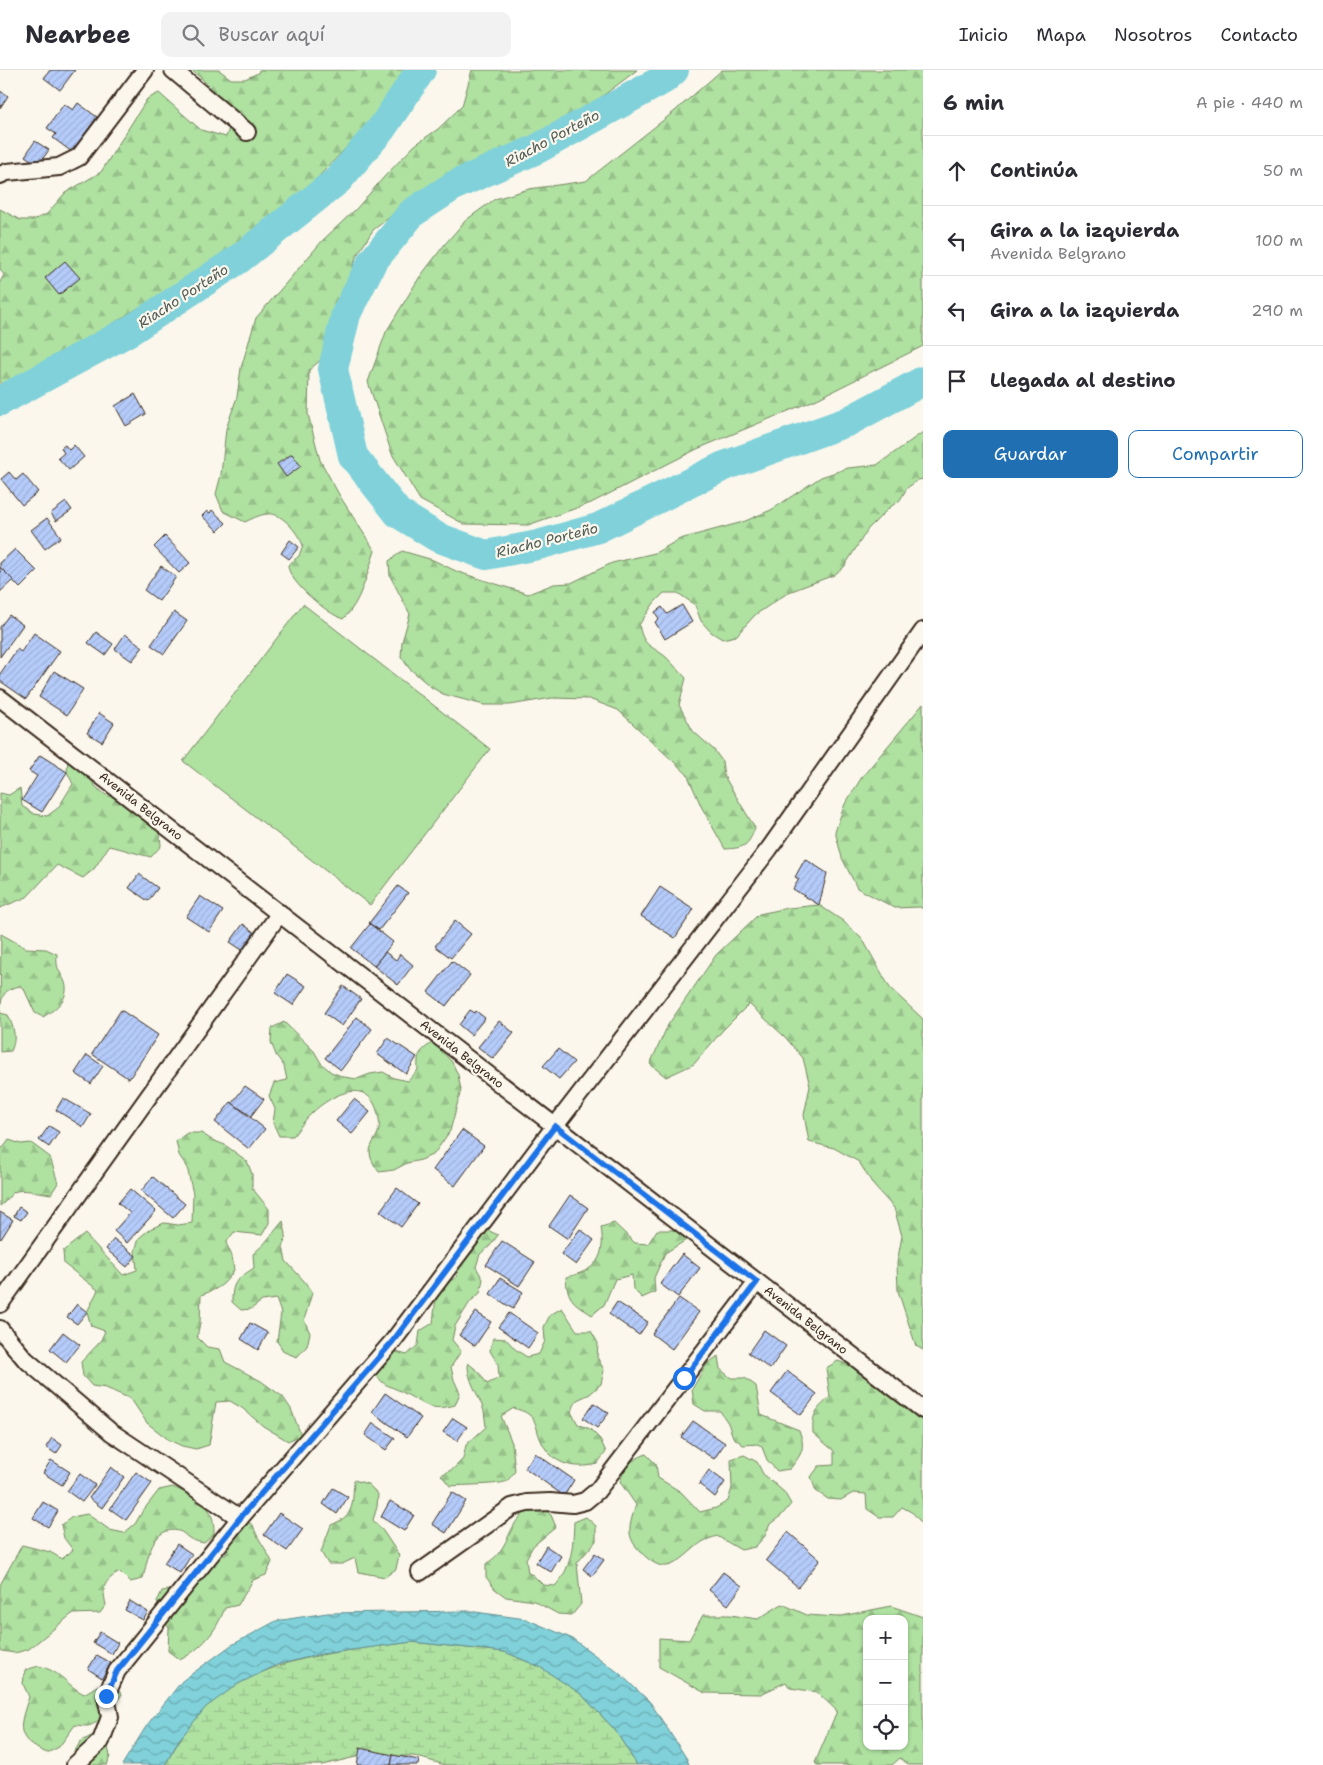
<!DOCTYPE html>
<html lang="es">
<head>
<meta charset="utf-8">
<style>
	:root { --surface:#fff; --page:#f2f2f3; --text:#2b2b33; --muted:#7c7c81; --line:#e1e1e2; --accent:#1f6fb2 }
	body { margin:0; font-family:"Shantell Sans",sans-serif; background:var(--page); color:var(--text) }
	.controls { position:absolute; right:15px; bottom:15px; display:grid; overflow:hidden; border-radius:10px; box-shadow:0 1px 4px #0004 }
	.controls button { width:45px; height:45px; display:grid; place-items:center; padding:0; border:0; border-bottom:1px solid var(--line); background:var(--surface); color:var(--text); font:25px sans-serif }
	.stop { position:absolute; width:15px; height:15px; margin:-11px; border:4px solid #1a73e8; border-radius:50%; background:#fff }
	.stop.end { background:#1a73e8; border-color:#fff; box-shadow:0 1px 5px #0008 }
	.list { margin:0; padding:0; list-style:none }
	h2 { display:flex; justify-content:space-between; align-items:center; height:65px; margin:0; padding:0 20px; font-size:21px }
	h2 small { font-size:16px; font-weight:400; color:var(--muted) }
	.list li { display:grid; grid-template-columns:32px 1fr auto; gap:15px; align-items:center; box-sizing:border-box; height:70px; padding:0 20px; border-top:1px solid var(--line) }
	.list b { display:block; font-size:19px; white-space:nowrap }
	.list p { margin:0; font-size:16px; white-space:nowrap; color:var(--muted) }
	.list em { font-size:16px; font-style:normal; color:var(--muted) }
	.actions { display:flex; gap:10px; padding:15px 20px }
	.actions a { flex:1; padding:11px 0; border:1px solid var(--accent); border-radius:10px; text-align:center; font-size:18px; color:var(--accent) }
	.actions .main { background:var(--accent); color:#fff }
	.icon { flex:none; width:28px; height:28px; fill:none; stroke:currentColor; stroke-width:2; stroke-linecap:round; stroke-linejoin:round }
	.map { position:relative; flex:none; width:923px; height:1695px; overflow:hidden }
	header { display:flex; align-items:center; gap:30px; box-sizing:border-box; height:70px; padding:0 25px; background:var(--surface); border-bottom:1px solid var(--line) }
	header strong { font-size:24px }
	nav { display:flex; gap:28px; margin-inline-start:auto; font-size:18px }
	.search { width:350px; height:45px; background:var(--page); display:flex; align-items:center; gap:12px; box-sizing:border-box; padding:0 18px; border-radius:10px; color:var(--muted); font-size:19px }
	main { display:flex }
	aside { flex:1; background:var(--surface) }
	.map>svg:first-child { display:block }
</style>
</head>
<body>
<header>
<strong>Nearbee</strong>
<div class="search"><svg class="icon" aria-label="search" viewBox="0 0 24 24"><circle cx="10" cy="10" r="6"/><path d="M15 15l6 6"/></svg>Buscar aquí</div>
<nav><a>Inicio</a><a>Mapa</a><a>Nosotros</a><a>Contacto</a></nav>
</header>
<main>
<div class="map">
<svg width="923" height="1695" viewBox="0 0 923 1695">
	<defs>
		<pattern id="forest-firs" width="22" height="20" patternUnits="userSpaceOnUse" patternTransform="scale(1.25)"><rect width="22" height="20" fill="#afe1a1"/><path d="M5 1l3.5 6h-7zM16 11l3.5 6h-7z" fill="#97c18a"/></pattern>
		<pattern id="wetland-marsh" width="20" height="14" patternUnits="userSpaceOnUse" patternTransform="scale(1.25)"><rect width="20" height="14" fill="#afe1a1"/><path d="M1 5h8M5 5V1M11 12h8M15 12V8" fill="none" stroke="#97c18a"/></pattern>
		<pattern id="water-waves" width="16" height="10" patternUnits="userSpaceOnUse" patternTransform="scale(1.25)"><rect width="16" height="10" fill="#80d1da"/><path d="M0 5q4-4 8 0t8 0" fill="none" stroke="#6aaab0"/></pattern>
		<pattern id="building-hatch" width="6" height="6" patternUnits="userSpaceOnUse" patternTransform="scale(1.25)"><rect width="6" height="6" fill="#b5ccfb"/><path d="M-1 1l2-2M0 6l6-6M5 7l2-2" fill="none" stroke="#9dafd7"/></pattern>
	</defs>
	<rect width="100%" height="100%" fill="#fbf7ec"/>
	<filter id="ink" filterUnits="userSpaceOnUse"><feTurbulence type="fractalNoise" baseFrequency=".02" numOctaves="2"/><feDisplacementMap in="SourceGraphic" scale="10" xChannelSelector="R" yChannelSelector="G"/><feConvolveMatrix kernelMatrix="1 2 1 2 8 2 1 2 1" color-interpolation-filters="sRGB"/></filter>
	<g filter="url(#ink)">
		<g fill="url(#forest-firs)" stroke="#758660" fill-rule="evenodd">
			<path d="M191,0H219L231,9H245L258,3L259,0H406L390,31L311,115L198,205L171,218L40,298L0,317V212L4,205L0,199V139L20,150H33L47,144L65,123L101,102L147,29L159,23L201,60L226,67C227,63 230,57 230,52C230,36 204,9 191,0Z"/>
			<path d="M472,0H637L579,44L522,74L445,105L373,160L356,187L329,278L323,288L309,300L308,344L320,390L341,428L375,481C367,503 361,533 343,549C328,544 288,512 288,495L299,486L303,475C298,464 285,446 272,444C263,443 253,448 245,452L223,441L216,424L221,405L226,359L237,327L241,298L256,248L323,170L357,138L384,107L415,75L438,59L462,36Z"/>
			<polygon points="722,0 923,0 923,276 817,329 697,379 591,433 528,455 464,454 420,430 392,384 368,312 386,262 419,208 445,174 466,150 495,129 529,119 586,111 675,41"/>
			<path d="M923,362V409L918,410L907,418L900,430L889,438L868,459L844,497L834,505L789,522L755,545L736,566L722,569L711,562L701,551L695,535L678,523H664L654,533L639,555C644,578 650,574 666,587C673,594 679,601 686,608L679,635L693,661L714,680L722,691L724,706L755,758C748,776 745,778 725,779L702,738L687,704L618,640L589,629L552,628L510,635H484L443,624L431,617L409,598L401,587L402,572L410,544L390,506L389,491L402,481L433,490L458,502L528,524L554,514L571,513L612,493L655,483L680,469L743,452L771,440L821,407L848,398L877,395Z"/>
			<polygon points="923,634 923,839 920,837 895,838 857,818 842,788 835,761 845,734 862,707"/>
			<path d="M68,688L79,694L96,717L106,725L132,732L152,750L160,762L161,776L151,787C137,784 124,779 109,776L94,799L83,808L57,795L27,827L0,838V723L9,725L20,718L22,736L34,744L47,746L58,738L73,714L67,702Z"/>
			<polygon points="819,835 843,851 863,870 890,918 923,949 923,1280 916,1276 898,1221 897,1193 902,1166 894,1138 874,1116 859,1092 834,1078 809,1072 804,1045 810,1016 803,988 785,967 749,934 722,961 694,994 666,1007 650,994 668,955 716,885 759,844 788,838"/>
			<path d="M1,864L26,878L46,879L57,884C56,898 58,898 64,910C72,927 56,939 43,947L35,943L24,919L20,916C3,920 2,925 0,941Z"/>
			<path d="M0,943L8,945C14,958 17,968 11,981L0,982Z"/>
			<path d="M284,952L314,981L321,993L331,1002L344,1007L357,1009L370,1004L383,1002L394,1008L408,1011L418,1000C417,984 419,982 433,972L452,992L458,1005L461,1020L450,1061L434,1084L421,1090L407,1093L394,1100L379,1102C357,1073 383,1074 379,1049C372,1006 336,1021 313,1042C305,1049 300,1058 293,1066H279L273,1053L275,1039L269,1026L274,1013L287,1010L284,996L276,985L271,972L272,958Z"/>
			<path d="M187,1063H201L212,1070L225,1075L247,1091L252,1104V1118L269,1139V1153L262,1165L234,1162L226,1173L232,1186L234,1200C225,1215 218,1219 201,1225L200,1253L197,1267L207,1277L220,1279L225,1292L261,1311L283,1327L291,1339L301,1365L288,1371L263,1356L242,1338L230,1331L216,1332L209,1375L196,1379L182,1376L169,1370L147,1353L131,1329L106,1318L92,1316L83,1306L81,1292L100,1272L105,1261L91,1256L87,1242L98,1220L64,1194L63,1181L85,1164L123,1205L137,1200L135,1181L139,1168L150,1159L164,1153L178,1155L192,1153L193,1124L187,1097L179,1085L176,1071Z"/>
			<path d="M9,1070L21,1074L31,1073L50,1087L58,1113L51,1124C43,1123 21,1118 14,1122C9,1126 6,1132 0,1136V1079L4,1077Z"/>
			<path d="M283,1151L286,1164L283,1177L286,1191L305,1212L312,1223L304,1250L310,1263L307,1276L297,1287L284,1282L277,1271L281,1243L276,1229L262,1231L251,1239L241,1240L232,1232C232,1211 237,1209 254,1198L253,1184L264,1174Z"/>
			<path d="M614,1153L635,1173L648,1174L657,1160H683L688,1169L665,1183L654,1208L655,1222L642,1228L633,1219L632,1205L615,1209L604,1235L592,1245C574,1233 567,1230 566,1207C596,1201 606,1188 601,1157Z"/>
			<path d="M485,1159L498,1165L490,1176L480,1184L476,1197L483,1209L480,1223L470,1232L455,1256L452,1270L461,1281L451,1297L454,1310L460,1323L455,1335C430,1342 425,1334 404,1323C388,1314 383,1318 374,1300L393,1281L407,1285L418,1275L420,1261L433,1253C436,1229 434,1219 457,1207L458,1192Z"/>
			<path d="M562,1238L577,1261H591L598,1273L597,1287L604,1300L601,1314L590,1324L577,1330L571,1342L578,1354L590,1359L600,1369L606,1382L597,1394C573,1400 550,1394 540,1368C536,1359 537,1350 528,1344C525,1341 518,1340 514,1338L501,1346L512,1373L515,1401C513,1404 510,1408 507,1411C502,1415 460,1415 450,1416L441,1405L453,1399L463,1389L466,1375L486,1357C485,1352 485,1346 484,1341C479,1325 467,1310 468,1293L479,1302L487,1314L499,1308L498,1294L490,1281L493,1268L506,1269L516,1280L527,1287L539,1284L545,1271L544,1257L550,1245Z"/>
			<path d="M718,1286L720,1299L731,1308H745L756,1316L761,1345L799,1360C806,1379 802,1383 790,1399L777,1401L767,1390L762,1377L758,1374L743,1375L733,1367L728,1353L720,1341H705L694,1334L692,1319L707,1294Z"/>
			<path d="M838,1291L852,1296L923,1351V1455L913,1443L902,1437L893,1447H879L867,1439L866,1424L853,1423L841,1430L828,1429L816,1421L811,1407L819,1396L834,1395V1381L813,1363C812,1343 816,1340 830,1327L826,1298Z"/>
			<path d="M646,1384L656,1394L658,1408L681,1422L700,1442L716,1438L728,1431L732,1418L731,1389L744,1385L757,1392L763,1404L784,1422L791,1434L782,1445L770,1454L765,1466L755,1477L741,1480L717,1466C712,1468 707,1469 702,1472C693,1478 678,1495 667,1496C659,1497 652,1492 646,1487C626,1469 627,1461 636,1435L620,1412C625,1395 630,1391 646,1384Z"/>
			<path d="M354,1410L368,1414L378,1424L377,1437L373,1450L383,1461L399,1485L396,1499L385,1507L358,1502L355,1488L342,1494H328L321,1482L331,1455C356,1445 352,1434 354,1410Z"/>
			<path d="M173,1417C197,1428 215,1433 214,1464L204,1473C199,1472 194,1471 189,1468C186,1466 183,1462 179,1461C152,1454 147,1491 143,1509L130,1512L120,1502C103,1511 102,1517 106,1535L100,1543L72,1544L29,1579L15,1583L2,1581L0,1578V1515L22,1475L50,1482L62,1489L73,1480L64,1468L61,1455L72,1447L87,1444L110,1460L124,1463L135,1454L142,1442L159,1420Z"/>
			<path d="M541,1436L551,1445L556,1457L533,1476L526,1489L528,1503L533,1505L543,1515L555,1516C572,1498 573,1476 574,1452L586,1447L596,1456V1471L577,1493L581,1534L572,1545L558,1544L534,1531L506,1527L495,1519L486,1507V1494C490,1491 495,1488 498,1484C514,1463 511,1443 541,1436Z"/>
			<path d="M240,1448L253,1455C257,1469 266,1478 272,1492L266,1505L253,1510L238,1535L225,1538C215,1563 203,1577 180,1590L168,1581L169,1558L161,1545L157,1532L162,1521L186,1518L212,1483L226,1485L233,1458Z"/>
			<path d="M782,1534L807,1545L837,1547L891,1536L923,1547V1695H909L900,1688L892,1695H817L815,1693L837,1641L817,1622L790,1618L786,1612L761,1624L705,1623L659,1597V1568L689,1570L703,1545H730L758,1549ZM867,1549H904V1676H867Z"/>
			<path d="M39,1596C62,1602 65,1614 84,1624L97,1616L111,1615L122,1624C116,1634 99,1655 87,1656C83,1656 78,1655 75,1655L59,1677L47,1683C14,1669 19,1656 29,1627L23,1614L25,1600Z"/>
			<polygon points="104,1659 110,1686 107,1695 67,1695 80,1672"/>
		</g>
		<path fill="url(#wetland-marsh)" stroke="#758660" d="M412,1572L505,1582L540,1597L581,1624L615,1660L637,1695H445L414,1686L356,1687L322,1695H165C176,1676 190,1651 207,1636C266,1585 339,1582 412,1572Z"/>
		<polygon fill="#afe1a1" stroke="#758660" points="303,534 490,679 370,835 183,691"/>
		<polygon fill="url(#water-waves)" stroke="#648e8f" points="468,1541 526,1549 573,1569 619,1603 650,1632 687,1689 689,1695 637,1695 615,1660 581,1624 540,1597 505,1582 412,1572 321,1584 277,1595 238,1614 206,1637 179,1670 165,1695 122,1695 147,1655 182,1611 230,1576 276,1551 327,1543"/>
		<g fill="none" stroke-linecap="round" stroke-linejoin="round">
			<g stroke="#80d1da" stroke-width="30">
				<polyline points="674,0 664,9 537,79 455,115 412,143 372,192 346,244 333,299 353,386 398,443 437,467 486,485 538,475 598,458 724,396 847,352 923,311"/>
				<polyline points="0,331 131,260 239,189 338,110 382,58 421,0"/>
			</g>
		</g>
		<g fill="url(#building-hatch)" stroke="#3b2a1e">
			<polygon points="50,0 75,0 60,20 44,8"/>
			<polygon points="0,21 8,26 0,38"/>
			<polygon points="78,33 97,47 72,82 53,68 56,64 47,58 64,34 73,40"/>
			<polygon points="35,71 49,80 38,95 25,86"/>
			<polygon points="65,191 80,208 59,225 45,208"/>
			<polygon points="135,324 146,344 126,356 115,336"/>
			<polygon points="65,375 69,380 74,375 84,387 69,400 58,388 64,383 61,378"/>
			<polygon points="292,384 301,396 286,407 277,394"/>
			<polygon points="9,402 16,410 23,404 38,422 22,435 1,409"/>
			<polygon points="66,432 72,440 56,451 51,443"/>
			<polygon points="212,440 226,453 218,461 202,446 207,441 210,443"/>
			<polygon points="47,448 61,467 45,479 31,460"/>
			<polygon points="165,466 190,493 179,503 154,477"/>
			<polygon points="290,470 299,477 289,489 281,483"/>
			<polygon points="15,479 37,501 20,518 0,497 0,493"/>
			<polygon points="161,496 176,507 159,531 144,520"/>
			<polygon points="0,497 13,510 0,522"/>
			<polygon points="682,535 692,552 665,569 655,552 659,549 655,542 662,537 667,544"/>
			<polygon points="174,542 187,551 164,584 151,575"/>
			<polygon points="9,545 23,555 0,587 0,557"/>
			<polygon points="96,562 113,574 105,585 88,573"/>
			<polygon points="34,563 60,581 26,629 0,611 0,604 17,579 21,582"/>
			<polygon points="125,564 143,577 132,591 115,579"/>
			<polygon points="54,601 83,619 67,645 39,627"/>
			<polygon points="99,643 114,653 102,672 87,663"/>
			<polygon points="40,685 67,702 42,742 22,730 37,706 29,701"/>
			<polygon points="805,789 827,803 819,835 793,819 799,809 795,807"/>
			<polygon points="139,804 158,818 148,831 129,818"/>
			<polygon points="398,816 408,823 379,860 369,853"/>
			<polygon points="660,817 694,839 675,868 641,846"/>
			<polygon points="200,826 223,841 209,862 186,847"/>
			<polygon points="455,851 471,864 451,888 435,876"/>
			<polygon points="243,854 255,863 242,880 230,872"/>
			<polygon points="370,854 393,872 374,896 351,878"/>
			<polygon points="385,882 396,890 400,884 413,895 398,915 374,896"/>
			<polygon points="452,891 470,905 446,936 428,922"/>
			<polygon points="287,904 306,916 293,935 275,923"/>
			<polygon points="343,916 361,929 342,956 324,943"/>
			<polygon points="121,940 158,965 129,1009 92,984"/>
			<polygon points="470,940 475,943 476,941 485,948 471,965 459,955"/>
			<polygon points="357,947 372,959 341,1000 325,988"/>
			<polygon points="499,951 514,963 493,989 478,977"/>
			<polygon points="388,968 417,987 406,1004 377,984"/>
			<polygon points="558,979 574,992 559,1009 543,996"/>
			<polygon points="87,985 103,996 91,1014 75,1003"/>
			<polygon points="245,1016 264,1029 251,1046 232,1033"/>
			<polygon points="63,1028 91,1044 83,1057 56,1040"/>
			<polygon points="354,1029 370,1042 352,1064 336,1051"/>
			<polygon points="231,1032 265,1059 249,1079 215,1052"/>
			<polygon points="49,1056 59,1062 49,1077 39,1070"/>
			<polygon points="462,1060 484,1076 455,1116 433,1100"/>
			<polygon points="153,1107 185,1134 173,1148 141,1121"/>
			<polygon points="397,1118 418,1134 401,1157 380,1141"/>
			<polygon points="130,1119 156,1141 127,1173 114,1161 130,1143 118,1133"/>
			<polygon points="570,1125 588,1138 568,1169 549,1156"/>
			<polygon points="19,1137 27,1142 21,1150 14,1146"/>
			<polygon points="0,1142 13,1150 1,1169 0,1168"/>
			<polygon points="580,1159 594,1170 576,1195 561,1184"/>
			<polygon points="114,1169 136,1186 127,1197 106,1179"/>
			<polygon points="502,1171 535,1192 519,1216 486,1195"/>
			<polygon points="682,1184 700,1198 678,1227 660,1214"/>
			<polygon points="500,1208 523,1222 513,1239 490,1224"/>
			<polygon points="679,1228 699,1242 672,1279 652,1264"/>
			<polygon points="617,1232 648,1252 639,1265 609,1244"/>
			<polygon points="77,1234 87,1242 77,1254 67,1247"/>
			<polygon points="476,1242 491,1252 475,1276 459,1265"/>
			<polygon points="509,1243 538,1263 528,1278 498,1257"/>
			<polygon points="250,1253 268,1263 258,1280 241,1269"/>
			<polygon points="764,1260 786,1276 770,1299 748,1283"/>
			<polygon points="63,1262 80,1275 66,1292 50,1279"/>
			<polygon points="787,1301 817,1324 801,1345 771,1323"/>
			<polygon points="385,1323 421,1348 407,1367 372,1342"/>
			<polygon points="594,1333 609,1343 597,1358 583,1348"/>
			<polygon points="453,1348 467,1357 457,1371 443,1362"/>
			<polygon points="693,1351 725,1373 714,1389 681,1367"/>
			<polygon points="373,1353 395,1368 386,1380 365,1365"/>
			<polygon points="52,1368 62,1375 56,1384 46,1377"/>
			<polygon points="535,1383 574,1410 564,1426 525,1398"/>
			<polygon points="51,1390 70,1402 62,1415 43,1403"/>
			<polygon points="111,1397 124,1407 102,1438 89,1428"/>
			<polygon points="709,1400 725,1412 715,1427 699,1414"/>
			<polygon points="136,1402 152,1413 126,1450 110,1439"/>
			<polygon points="80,1404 95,1415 82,1432 67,1421"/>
			<polygon points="333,1418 348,1427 337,1444 323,1434"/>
			<polygon points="452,1422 466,1431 446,1463 432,1454"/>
			<polygon points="390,1431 414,1445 404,1461 381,1447"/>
			<polygon points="43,1432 58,1441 48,1457 33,1448"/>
			<polygon points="279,1443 303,1459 287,1481 264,1465"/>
			<polygon points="788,1462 820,1490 798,1517 766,1490"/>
			<polygon points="177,1474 192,1484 180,1503 164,1493"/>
			<polygon points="546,1476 561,1486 551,1502 536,1493"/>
			<polygon points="595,1483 604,1490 592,1506 583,1499"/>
			<polygon points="723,1502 742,1516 728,1535 709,1520"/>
			<polygon points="130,1531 148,1542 143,1550 125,1540"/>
			<polygon points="100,1562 118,1573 112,1584 93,1573"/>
			<polygon points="97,1585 111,1593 102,1608 88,1599"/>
			<polygon points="360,1678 393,1685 391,1695 357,1695"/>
			<polygon points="393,1685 419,1690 418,1695 391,1695"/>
		</g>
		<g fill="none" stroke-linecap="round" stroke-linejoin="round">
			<g stroke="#3b2a1e" stroke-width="20">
				<g id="minor">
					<polyline points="173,0 247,62"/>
					<polyline points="0,105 7,102 59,97 79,87 145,0"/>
					<polyline points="0,628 923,1340"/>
					<polyline points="0,1234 280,843"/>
					<polyline points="0,1259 25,1289 111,1362 240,1448"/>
					<polyline points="420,1502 512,1437 527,1433 550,1432 573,1434 585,1431 597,1421 757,1212"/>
					<polyline points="75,1695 101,1671 110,1647 106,1626 117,1601 240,1448 393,1271 555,1056 769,779 923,561"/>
				</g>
			</g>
			<use href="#minor" stroke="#fbf7ec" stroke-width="16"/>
		</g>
	</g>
	<g fill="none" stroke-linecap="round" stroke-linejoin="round" filter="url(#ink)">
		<polyline stroke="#1a73e8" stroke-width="6" points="106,1626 117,1601 240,1448 393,1271 555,1056 757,1212 684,1308"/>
	</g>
	<g text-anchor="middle" stroke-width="4.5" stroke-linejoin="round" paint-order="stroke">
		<g font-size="12" fill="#3b2a1e" stroke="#fbf7ec">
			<text transform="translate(141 736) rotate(38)" y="4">Avenida Belgrano</text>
			<text transform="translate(462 984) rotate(38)" y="4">Avenida Belgrano</text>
			<text transform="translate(806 1250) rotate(38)" y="4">Avenida Belgrano</text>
		</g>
		<g font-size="14" font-style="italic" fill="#505c56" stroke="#fbf7ec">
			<text transform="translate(552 68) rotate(-28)" y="5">Riacho Porteño</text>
			<text transform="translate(183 226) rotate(-33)" y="5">Riacho Porteño</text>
			<text transform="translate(547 470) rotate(-14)" y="5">Riacho Porteño</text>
		</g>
	</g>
</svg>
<div class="controls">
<button>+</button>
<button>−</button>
<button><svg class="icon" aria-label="locate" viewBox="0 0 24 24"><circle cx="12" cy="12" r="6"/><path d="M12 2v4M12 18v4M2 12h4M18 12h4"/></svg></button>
</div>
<div class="stop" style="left:684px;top:1308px"></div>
<div class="stop end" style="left:106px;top:1626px"></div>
</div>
<aside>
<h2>6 min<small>A pie · 440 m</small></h2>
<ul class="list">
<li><svg class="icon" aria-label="ahead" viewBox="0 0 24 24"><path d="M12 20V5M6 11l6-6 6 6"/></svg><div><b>Continúa</b></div><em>50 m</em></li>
<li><svg class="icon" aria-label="left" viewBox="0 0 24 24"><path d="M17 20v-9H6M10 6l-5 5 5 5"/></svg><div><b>Gira a la izquierda</b><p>Avenida Belgrano</p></div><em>100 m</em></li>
<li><svg class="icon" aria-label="left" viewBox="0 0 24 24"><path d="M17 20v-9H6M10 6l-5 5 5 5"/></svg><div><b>Gira a la izquierda</b></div><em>290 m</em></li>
<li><svg class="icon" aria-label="arrive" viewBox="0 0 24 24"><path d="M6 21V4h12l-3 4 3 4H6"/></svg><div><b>Llegada al destino</b></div></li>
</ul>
<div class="actions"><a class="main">Guardar</a><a>Compartir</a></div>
</aside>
</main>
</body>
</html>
